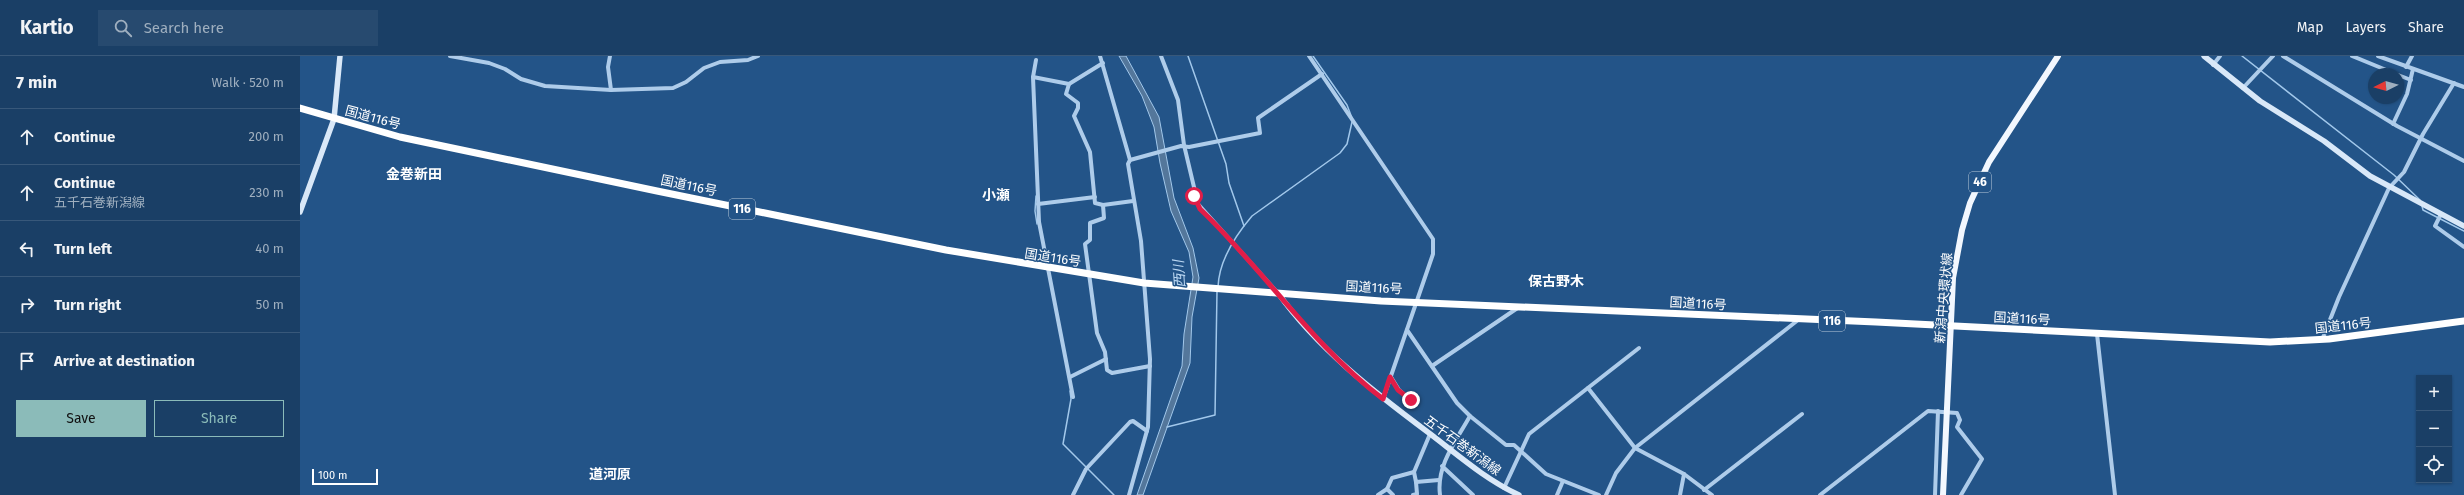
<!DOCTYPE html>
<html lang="en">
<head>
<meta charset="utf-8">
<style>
	:root { --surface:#1a3f66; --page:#274a6f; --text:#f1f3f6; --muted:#9fafbf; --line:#38587a; --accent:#8bbbb9 }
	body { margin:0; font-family:"Fira Sans","Noto Sans JP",sans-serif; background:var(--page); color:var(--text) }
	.controls { position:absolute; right:12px; bottom:12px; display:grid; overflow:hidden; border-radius:0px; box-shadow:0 1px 3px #0004 }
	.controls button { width:36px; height:36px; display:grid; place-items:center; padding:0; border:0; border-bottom:1px solid var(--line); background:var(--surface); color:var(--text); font:20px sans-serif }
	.compass { position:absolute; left:2068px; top:12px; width:36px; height:36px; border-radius:50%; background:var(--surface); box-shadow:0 1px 3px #0004; rotate:265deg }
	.scale { position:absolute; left:12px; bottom:10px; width:66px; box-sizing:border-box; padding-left:4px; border:2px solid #fff; border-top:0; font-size:11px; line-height:14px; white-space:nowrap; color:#fff; -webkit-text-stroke:3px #235488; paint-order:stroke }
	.stop { position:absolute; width:12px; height:12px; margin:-9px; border:3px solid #e11d48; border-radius:50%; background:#fff }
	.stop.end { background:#e11d48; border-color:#fff; box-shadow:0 1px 4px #0008 }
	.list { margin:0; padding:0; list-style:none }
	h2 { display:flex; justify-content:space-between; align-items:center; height:52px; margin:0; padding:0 16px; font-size:17px }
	h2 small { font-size:13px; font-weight:400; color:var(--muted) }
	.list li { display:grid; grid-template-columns:26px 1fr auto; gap:12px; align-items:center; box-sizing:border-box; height:56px; padding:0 16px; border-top:1px solid var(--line) }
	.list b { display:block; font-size:15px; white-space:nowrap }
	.list p { margin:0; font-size:13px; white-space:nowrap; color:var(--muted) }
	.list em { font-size:13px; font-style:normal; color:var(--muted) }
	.actions { display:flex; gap:8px; padding:12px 16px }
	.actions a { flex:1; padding:9px 0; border:1px solid var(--accent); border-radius:0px; text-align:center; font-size:14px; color:var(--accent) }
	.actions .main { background:var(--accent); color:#111 }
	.icon { flex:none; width:22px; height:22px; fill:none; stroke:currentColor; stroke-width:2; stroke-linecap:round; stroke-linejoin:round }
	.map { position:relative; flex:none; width:2164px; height:439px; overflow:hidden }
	header { display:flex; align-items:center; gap:24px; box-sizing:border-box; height:56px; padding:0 20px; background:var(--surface); border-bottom:1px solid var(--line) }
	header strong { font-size:19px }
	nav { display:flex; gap:22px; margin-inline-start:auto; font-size:14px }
	.search { width:280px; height:36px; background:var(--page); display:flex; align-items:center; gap:10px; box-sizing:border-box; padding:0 14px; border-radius:0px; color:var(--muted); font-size:15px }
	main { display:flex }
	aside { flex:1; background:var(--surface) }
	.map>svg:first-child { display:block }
</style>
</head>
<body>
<header>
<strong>Kartio</strong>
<div class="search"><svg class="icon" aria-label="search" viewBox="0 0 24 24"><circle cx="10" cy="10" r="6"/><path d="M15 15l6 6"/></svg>Search here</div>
<nav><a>Map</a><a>Layers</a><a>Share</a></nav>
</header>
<main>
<aside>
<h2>7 min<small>Walk · 520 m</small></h2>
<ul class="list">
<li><svg class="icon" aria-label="ahead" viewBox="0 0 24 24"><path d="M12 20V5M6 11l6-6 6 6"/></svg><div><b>Continue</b></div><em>200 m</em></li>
<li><svg class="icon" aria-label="ahead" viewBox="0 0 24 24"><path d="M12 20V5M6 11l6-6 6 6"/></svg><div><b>Continue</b><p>五千石巻新潟線</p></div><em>230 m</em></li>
<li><svg class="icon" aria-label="left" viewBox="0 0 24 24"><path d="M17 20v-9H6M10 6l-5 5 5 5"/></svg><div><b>Turn left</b></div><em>40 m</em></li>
<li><svg class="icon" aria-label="right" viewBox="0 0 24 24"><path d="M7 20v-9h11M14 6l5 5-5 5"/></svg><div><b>Turn right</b></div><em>50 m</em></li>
<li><svg class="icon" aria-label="arrive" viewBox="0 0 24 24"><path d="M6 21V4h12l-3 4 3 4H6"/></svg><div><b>Arrive at destination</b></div></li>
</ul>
<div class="actions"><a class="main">Save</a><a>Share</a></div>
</aside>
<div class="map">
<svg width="2164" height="439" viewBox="0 0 2164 439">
	<rect width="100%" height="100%" fill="#235488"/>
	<polygon fill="#54779b" stroke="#a2c8eb" points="819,0 826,0 859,61 874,142 893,192 899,222 892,261 890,307 843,439 837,439 882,310 884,278 893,221 889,196 871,155 860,107 854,71 842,40"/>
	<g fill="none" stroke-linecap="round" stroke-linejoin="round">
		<g stroke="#a2c8eb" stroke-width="1.5">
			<polyline points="888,0 926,108 929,127 944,170"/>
			<polyline points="1013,0 1047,49 1052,62"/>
			<polyline points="1942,0 2094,119 2120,144"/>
			<polyline points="736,140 735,155 737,168"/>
			<polyline points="2122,150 2123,154 2164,175"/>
			<path d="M918,231C919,204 935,180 952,160L1040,97L1047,88L1052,66"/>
			<polyline points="770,335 771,343 763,388 814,439"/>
			<polyline points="867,371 915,359 917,235"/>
		</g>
		<g stroke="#aeccea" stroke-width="4">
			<polyline points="150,0 189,7 205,13 221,23 245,30 311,34 373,32 386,26 404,12 420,6 448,4 458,0"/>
			<polyline points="310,0 308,11 311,34"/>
			<polyline points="800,0 830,104 828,108 841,185 850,303 848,371 829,439"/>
			<polyline points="861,0 878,44 884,89 898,148 977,236"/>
			<polyline points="1009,0 1133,183 1133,198 1083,343"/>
			<polyline points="1983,0 2097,70 2164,105"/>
			<polyline points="2052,0 2096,18"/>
			<polyline points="2078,0 2164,31"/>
			<polyline points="736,4 733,21 739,166 773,341"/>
			<polyline points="803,7 769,28 766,38 778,47 778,52 774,60 790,96 795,147 803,149 833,145"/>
			<polyline points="1913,9 1920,0"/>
			<polyline points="2106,11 2112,0"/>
			<polyline points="2098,19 2111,24"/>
			<polyline points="733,21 769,28"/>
			<polyline points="1943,32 1973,0"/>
			<polyline points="2093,68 2107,38 2113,13"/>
			<polyline points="830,104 881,90 889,91 960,77 958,62 1022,18"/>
			<polyline points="738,148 795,141"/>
			<polyline points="803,149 804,162 790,167 790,184 785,188 797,277 805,296 807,314 812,317 850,310"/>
			<polyline points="2141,158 2135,170 2164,191"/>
			<polyline points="1107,274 1157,347 1170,360 1206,389 1214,389 1246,418 1299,439"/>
			<polyline points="1797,278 1815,439"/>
			<polyline points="2022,284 2039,241 2089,132 2104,116 2123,78 2154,27"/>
			<polyline points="1132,310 1219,251"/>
			<polyline points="770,321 806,303"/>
			<polyline points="1091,321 1099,334 1111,344"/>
			<polyline points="1288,332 1335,392 1384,418 1412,439"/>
			<polyline points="1142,410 1173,439"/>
			<polyline points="1114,416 1116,426 1139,424"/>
			<polyline points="1204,432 1229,378 1339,292"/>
			<polyline points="1087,433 1093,439"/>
			<polyline points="1404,434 1502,358"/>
			<polyline points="773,439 786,413 830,366 833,365 847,375"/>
			<polyline points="1078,439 1087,433 1092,422 1114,416 1130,378"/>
			<polyline points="1113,439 1117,438 1116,426"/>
			<path d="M1140,439C1136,410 1156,385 1170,360"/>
			<polyline points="1257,439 1263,425"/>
			<polyline points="1306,439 1316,417 1335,392 1498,264"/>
			<polyline points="1380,439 1384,418"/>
			<polyline points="1520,439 1628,355 1657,357 1660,364 1657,371 1682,403 1661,439"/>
			<polyline points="1635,439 1638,355"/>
		</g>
		<g stroke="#d9e8f8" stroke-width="5.5">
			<polyline points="1904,0 1960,45 2024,85 2070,120 2164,170"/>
			<polyline points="0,156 34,63 40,0"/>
			<path d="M978,237C1018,293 1074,336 1129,377C1158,399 1185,423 1219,439"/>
		</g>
		<polyline stroke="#f2f7fe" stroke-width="6" points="1643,439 1653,222 1662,174 1670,147 1689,106 1758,0"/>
		<polyline stroke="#fff" stroke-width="7" points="0,52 100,81 357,135 646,194 844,227 1081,245 1576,266 1970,286 2029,283 2164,265"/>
	</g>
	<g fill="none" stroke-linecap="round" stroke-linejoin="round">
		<path stroke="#e11d48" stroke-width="5" d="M894,140L900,153C964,214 1012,289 1083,343L1090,321L1098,334L1111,344"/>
	</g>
	<g text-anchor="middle" stroke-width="3" stroke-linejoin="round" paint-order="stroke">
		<g fill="#235488" stroke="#bdccdb" stroke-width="1">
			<rect x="1669" y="116" width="22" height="20" rx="3"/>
			<rect x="429" y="143" width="26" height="20" rx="3"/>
			<rect x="1519" y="255" width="26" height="20" rx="3"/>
		</g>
		<g font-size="12" font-weight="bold" fill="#fff">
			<text x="1680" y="130">46</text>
			<text x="442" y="157">116</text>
			<text x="1532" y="269">116</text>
		</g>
		<g font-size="13" fill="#fff" stroke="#235488">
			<text transform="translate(73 61) rotate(15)" y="5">国道116号</text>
			<text transform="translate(389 129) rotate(12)" y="5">国道116号</text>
			<text transform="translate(753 201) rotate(9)" y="5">国道116号</text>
			<text transform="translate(1074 231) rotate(3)" y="5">国道116号</text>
			<text transform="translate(1643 242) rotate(-85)" y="5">新潟中央環状線</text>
			<text transform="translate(1398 247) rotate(3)" y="5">国道116号</text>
			<text transform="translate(1722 262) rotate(3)" y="5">国道116号</text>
			<text transform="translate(2043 269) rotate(-6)" y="5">国道116号</text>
			<text transform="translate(1163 389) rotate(36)" y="5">五千石巻新潟線</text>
		</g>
		<g font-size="14" font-weight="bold" fill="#fff" stroke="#235488">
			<text x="114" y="123">金巻新田</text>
			<text x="696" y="144">小瀬</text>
			<text x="1256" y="230">保古野木</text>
			<text x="310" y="423">道河原</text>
		</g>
		<g font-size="14" font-style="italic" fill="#bad6f1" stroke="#235488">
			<text transform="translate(879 218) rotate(-94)" y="5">西川</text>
		</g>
	</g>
</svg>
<div class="controls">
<button>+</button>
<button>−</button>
<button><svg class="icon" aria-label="locate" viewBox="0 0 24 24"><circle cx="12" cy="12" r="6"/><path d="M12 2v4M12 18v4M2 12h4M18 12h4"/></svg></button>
</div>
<svg class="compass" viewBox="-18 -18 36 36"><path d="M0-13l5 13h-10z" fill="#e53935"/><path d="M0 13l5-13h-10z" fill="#9fafbf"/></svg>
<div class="scale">100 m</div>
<div class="stop" style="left:894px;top:140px"></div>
<div class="stop end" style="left:1111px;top:344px"></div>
</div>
</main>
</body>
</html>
